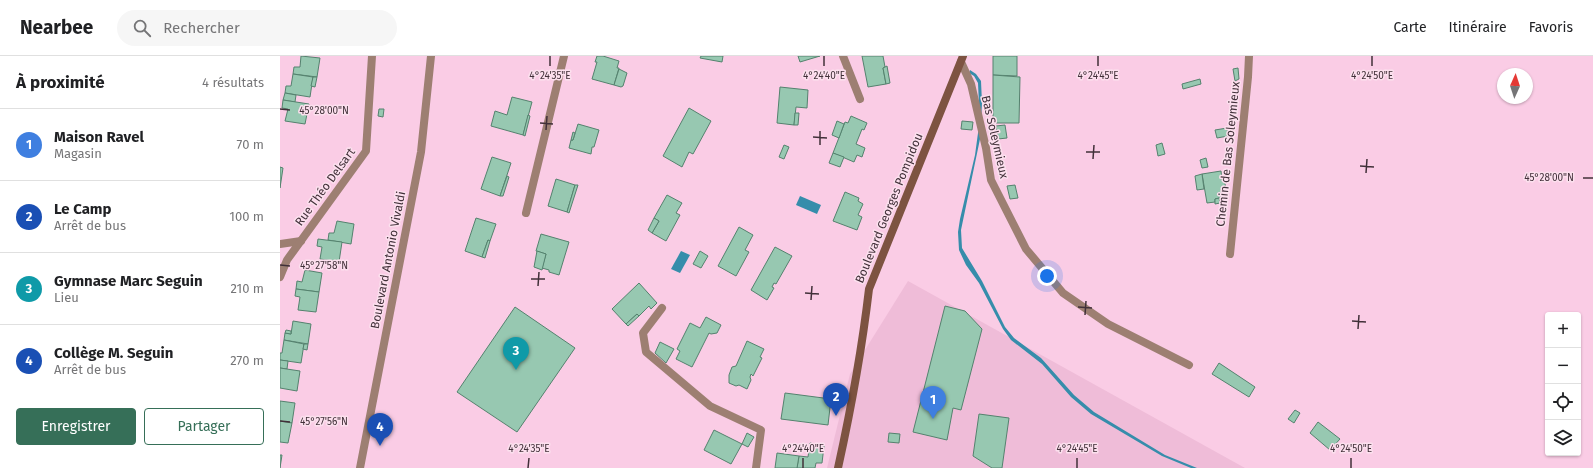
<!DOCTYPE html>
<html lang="fr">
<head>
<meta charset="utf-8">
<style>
	:root { --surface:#fff; --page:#f6f6f6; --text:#202124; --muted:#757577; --line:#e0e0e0; --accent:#366f58 }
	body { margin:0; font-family:"Fira Sans",sans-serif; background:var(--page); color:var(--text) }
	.controls { position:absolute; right:12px; bottom:12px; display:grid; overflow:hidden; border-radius:4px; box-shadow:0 1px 3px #0004 }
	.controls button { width:36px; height:36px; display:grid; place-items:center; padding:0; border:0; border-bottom:1px solid var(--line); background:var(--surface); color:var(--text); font:20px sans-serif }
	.compass { position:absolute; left:1217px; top:12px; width:36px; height:36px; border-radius:50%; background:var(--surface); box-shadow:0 1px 3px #0004; rotate:3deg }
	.you { position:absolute; left:767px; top:220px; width:14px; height:14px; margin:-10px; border:3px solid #fff; border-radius:50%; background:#1a73e8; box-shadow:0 0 0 6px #1a73e833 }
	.badge { display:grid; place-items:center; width:26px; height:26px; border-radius:50%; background:var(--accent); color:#fff; font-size:13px; font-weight:700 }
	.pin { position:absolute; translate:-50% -33px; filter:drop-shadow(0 1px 2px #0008) }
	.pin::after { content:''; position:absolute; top:21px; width:14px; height:12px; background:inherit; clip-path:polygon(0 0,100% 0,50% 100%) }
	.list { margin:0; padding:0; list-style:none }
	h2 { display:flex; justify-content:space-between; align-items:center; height:52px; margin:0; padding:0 16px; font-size:17px }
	h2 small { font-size:13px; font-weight:400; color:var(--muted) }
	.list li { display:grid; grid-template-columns:26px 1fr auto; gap:12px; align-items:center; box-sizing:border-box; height:72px; padding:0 16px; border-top:1px solid var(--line) }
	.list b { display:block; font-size:15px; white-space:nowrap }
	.list p { margin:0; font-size:13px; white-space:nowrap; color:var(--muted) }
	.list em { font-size:13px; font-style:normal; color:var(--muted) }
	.actions { display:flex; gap:8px; padding:12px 16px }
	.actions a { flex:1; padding:9px 0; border:1px solid var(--accent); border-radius:4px; text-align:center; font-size:14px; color:var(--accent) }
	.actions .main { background:var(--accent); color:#fff }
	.icon { flex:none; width:22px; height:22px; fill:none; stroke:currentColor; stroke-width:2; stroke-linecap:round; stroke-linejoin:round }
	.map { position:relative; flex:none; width:1313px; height:412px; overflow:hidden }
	header { display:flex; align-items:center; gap:24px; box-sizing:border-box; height:56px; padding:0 20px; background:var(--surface); border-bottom:1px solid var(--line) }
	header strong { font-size:19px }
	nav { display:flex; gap:22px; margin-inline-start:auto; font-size:14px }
	.search { width:280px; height:36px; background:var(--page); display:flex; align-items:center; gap:10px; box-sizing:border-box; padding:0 14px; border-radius:22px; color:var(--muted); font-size:15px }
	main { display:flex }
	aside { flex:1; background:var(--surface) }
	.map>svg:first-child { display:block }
</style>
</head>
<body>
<header>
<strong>Nearbee</strong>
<div class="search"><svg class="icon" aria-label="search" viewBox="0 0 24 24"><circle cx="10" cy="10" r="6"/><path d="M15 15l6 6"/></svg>Rechercher</div>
<nav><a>Carte</a><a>Itinéraire</a><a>Favoris</a></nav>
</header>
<main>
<aside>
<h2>À proximité<small>4 résultats</small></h2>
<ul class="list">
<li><span class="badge" style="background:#3f7fe0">1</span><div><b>Maison Ravel</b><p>Magasin</p></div><em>70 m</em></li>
<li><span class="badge" style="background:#1a4fb4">2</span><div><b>Le Camp</b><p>Arrêt de bus</p></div><em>100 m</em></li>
<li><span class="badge" style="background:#0f9aa8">3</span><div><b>Gymnase Marc Seguin</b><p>Lieu</p></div><em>210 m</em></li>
<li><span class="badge" style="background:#1a4fb4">4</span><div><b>Collège M. Seguin</b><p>Arrêt de bus</p></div><em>270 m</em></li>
</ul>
<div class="actions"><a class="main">Enregistrer</a><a>Partager</a></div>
</aside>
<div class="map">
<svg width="1313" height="412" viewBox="0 0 1313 412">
	<rect width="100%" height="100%" fill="#facce5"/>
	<polygon fill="#efbcd8" points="628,225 965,412 547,412 570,318"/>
	<g fill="#368dab">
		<polygon points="690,14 696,18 701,25 702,47 700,83 681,174 682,192 702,225 725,271 734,282 761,302 794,339 814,356 885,399 917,412 911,412 882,400 811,358 791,341 762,308 731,284 723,273 699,227 686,209 679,194 678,176 680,163 695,99 698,77 699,49 698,27 694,20 689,17"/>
		<polygon points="520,140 541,149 537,158 516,149"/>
		<polygon points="401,195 410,199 400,217 391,213"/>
	</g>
	<g fill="#97c8b1" stroke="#54826e">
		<polygon points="21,0 40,2 37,21 13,18 14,11 20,11"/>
		<polygon points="317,0 323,0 339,5 337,12 339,12 334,29 312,23 317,6 315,6"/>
		<polygon points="421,0 443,0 442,6 420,2"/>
		<polygon points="518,0 540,0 520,6"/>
		<polygon points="582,0 603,0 605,11 603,12 606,28 588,31"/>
		<polygon points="713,0 737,0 737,20 713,19"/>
		<polygon points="607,10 610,27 606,28 603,12"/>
		<polygon points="958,12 959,23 955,25 953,13"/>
		<polygon points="339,13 347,17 343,30 341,31 334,29"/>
		<polygon points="13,18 33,21 30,41 5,37 6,30 11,30"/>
		<polygon points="713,19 740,21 739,67 713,67"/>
		<polygon points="33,21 37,21 35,31 31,30"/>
		<polygon points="920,23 921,28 903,33 902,28"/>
		<polygon points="500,31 528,34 527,52 516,51 514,69 497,67"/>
		<polygon points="5,37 16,39 15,46 3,44"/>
		<polygon points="232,41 252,46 243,79 211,70 215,55 227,59"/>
		<polygon points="3,44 29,48 25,68 5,65 8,53 2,52"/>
		<polygon points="409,52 431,65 413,98 409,96 402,111 383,100"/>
		<polygon points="99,53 104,53 103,61 98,60"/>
		<polygon points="515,57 519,57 518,69 514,69"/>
		<polygon points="248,59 250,60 245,80 243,79"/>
		<polygon points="571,60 587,67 584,74 582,73 576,88 585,92 582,101 577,99 574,106 553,97 565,66 568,67"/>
		<polygon points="557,65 564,68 559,82 552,79"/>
		<polygon points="682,65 693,66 692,74 681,73"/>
		<polygon points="298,68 319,74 314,91 312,91 311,98 289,92 291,84 293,84"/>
		<polygon points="725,69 727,82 718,83 716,70"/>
		<polygon points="947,72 948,80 937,82 935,74"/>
		<polygon points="293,76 295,77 293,84 291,84"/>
		<polygon points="882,87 885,98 878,100 876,89"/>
		<polygon points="504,89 509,91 504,103 499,101"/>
		<polygon points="553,97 564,101 560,111 549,107"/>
		<polygon points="212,101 231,107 220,140 201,133"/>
		<polygon points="926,102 928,111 922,112 920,104"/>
		<polygon points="0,111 3,112 0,132"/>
		<polygon points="941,115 942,124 944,124 948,140 935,143 935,146 927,147 922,118"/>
		<polygon points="922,118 924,133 917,134 915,120"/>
		<polygon points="227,120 229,121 223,140 220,140"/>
		<polygon points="276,123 295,129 287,156 268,150"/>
		<polygon points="295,129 298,129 289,157 287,156"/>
		<polygon points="735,129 738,142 730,143 727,130"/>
		<polygon points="565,136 579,142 578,145 583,148 578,159 582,161 577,174 553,165"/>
		<polygon points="387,139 402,147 396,157 400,159 386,185 372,177 379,165 374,162"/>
		<polygon points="939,142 940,147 935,148 935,143"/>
		<polygon points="196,162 216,168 210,185 208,184 202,201 185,195"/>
		<polygon points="374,162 379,165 372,177 368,174"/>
		<polygon points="57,165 74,168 71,188 48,184 49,177 54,177"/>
		<polygon points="459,171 473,179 465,194 469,196 456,220 438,210"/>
		<polygon points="261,178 289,186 279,219 269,216 269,214 262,212 266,198 256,195"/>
		<polygon points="38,183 62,186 59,206 40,203 42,191 37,190"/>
		<polygon points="208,184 210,185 205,202 202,201"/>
		<polygon points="495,191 512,200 496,228 494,227 492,231 494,232 487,244 471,234"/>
		<polygon points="257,195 266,198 262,214 254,211"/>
		<polygon points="420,195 428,200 421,212 413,208"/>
		<polygon points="25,214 42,217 39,236 16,233 17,225 22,226"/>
		<polygon points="359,227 377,247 371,253 369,250 359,260 357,258 346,268 332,253"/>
		<polygon points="16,233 39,236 36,256 18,254 20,241 15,240"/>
		<polygon points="665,250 685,255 702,273 681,354 673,352 667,384 633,376"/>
		<polygon points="235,251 295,292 237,376 177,336"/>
		<polygon points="357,258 359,260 348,270 346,268"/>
		<polygon points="426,261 441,269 437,277 431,278 429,277 412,311 396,303 400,295 397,293 410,267 420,272"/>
		<polygon points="13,265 31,268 28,288 4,284 5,277 11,278"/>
		<polygon points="6,274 11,275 11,278 5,277"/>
		<polygon points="4,284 24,288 21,307 0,304 0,297 2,297"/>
		<polygon points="467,285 484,293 480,301 482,302 473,320 471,318 470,321 471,324 467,333 459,329 456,330 449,327 449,319 452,311 456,310"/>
		<polygon points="380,286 394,293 386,307 375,297"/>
		<polygon points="24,288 28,288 27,294 23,293"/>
		<polygon points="0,304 8,305 7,313 0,312"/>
		<polygon points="939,307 975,331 969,341 932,318"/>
		<polygon points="0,312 20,315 17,335 0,332"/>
		<polygon points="505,337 551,343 548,369 501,363"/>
		<polygon points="0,345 15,347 12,367 0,365"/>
		<polygon points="1015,354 1020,357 1014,367 1008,363"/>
		<polygon points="699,358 729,362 722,412 712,412 693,400"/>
		<polygon points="0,365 12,367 8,387 0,386"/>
		<polygon points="1038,366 1060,383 1050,394 1030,377"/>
		<polygon points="434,374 462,388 451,408 424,394"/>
		<polygon points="467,377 474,381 468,391 462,388"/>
		<polygon points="609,377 620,378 619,387 608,386"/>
		<polygon points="530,387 544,390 542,407 536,407 535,412 517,412 519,400 528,401"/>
		<polygon points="497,397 519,400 517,412 495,412"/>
		<polygon points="0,399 2,399 0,412"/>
	</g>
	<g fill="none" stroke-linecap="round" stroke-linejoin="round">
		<g stroke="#9d7f72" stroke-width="8">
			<polyline points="563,0 580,43"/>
			<polyline points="681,6 691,28 706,92 711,124 746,193 783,237 828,268 909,309"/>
			<polyline points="246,157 284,0"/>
			<polyline points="0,188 21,185"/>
			<polyline points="950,198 968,21 969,0"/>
			<polyline points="0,221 7,204 86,95 92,0"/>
			<polyline points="382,252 363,277 366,296 430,350 481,374 476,412"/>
		</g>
		<polyline stroke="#9d7f72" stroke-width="8" points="80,412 141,96 151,0"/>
		<path stroke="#7d5341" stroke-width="8" d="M558,412C571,353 582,293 589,233L683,0"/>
	</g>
	<path fill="none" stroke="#413039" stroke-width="1.5" d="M270,10V0M544,10V0M818,10V0M1092,10V0M0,53L10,54M260,67L273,68M266,74L267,60M533,81L547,82M540,89V75M806,96H820M813,103L814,89M1080,110L1094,111M1086,117L1087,103M1303,122H1313M0,209L10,210M251,223H265M258,230L259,216M525,237L539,238M531,244L532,230M798,251L812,252M805,259L806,245M1072,265L1086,266M1078,273L1079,259M0,365L10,366M248,412L249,402M523,412V402M797,412V402M1071,412V402"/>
	<g text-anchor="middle" stroke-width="3" stroke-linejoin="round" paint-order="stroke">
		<g font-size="12" fill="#413039" stroke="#fce0ee">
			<text transform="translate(715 81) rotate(77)" y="4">Bas Soleymieux</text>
			<text transform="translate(948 98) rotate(-84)" y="4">Chemin de Bas Soleymieux</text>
			<text transform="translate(45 131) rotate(-54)" y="4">Rue Théo Delsart</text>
			<text transform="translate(609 152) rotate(-68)" y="4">Boulevard Georges Pompidou</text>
			<text transform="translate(108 204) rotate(-79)" y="4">Boulevard Antonio Vivaldi</text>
		</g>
	</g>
	<g font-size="10" text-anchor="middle" fill="#413039" stroke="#fce0ee" stroke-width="3" stroke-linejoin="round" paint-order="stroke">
		<text x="270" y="23">4°24'35"E</text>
		<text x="544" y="23">4°24'40"E</text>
		<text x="818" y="23">4°24'45"E</text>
		<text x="1092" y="23">4°24'50"E</text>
		<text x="44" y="58">45°28'00"N</text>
		<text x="1269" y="125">45°28'00"N</text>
		<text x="44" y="213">45°27'58"N</text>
		<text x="44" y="369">45°27'56"N</text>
		<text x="249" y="396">4°24'35"E</text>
		<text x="523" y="396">4°24'40"E</text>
		<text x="797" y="396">4°24'45"E</text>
		<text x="1071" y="396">4°24'50"E</text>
	</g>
</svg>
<div class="controls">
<button>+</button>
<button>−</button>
<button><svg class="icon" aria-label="locate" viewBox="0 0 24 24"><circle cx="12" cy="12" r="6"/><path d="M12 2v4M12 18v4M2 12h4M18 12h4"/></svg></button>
<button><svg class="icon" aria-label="layers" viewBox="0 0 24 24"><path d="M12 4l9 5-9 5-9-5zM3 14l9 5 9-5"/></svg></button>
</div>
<svg class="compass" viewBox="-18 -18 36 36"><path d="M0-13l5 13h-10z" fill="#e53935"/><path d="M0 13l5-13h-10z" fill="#757577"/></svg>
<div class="you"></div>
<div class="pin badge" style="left:653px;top:363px;background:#3f7fe0">1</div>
<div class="pin badge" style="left:556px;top:360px;background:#1a4fb4">2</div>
<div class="pin badge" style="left:236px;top:314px;background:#0f9aa8">3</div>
<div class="pin badge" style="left:100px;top:390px;background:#1a4fb4">4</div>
</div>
</main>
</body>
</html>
